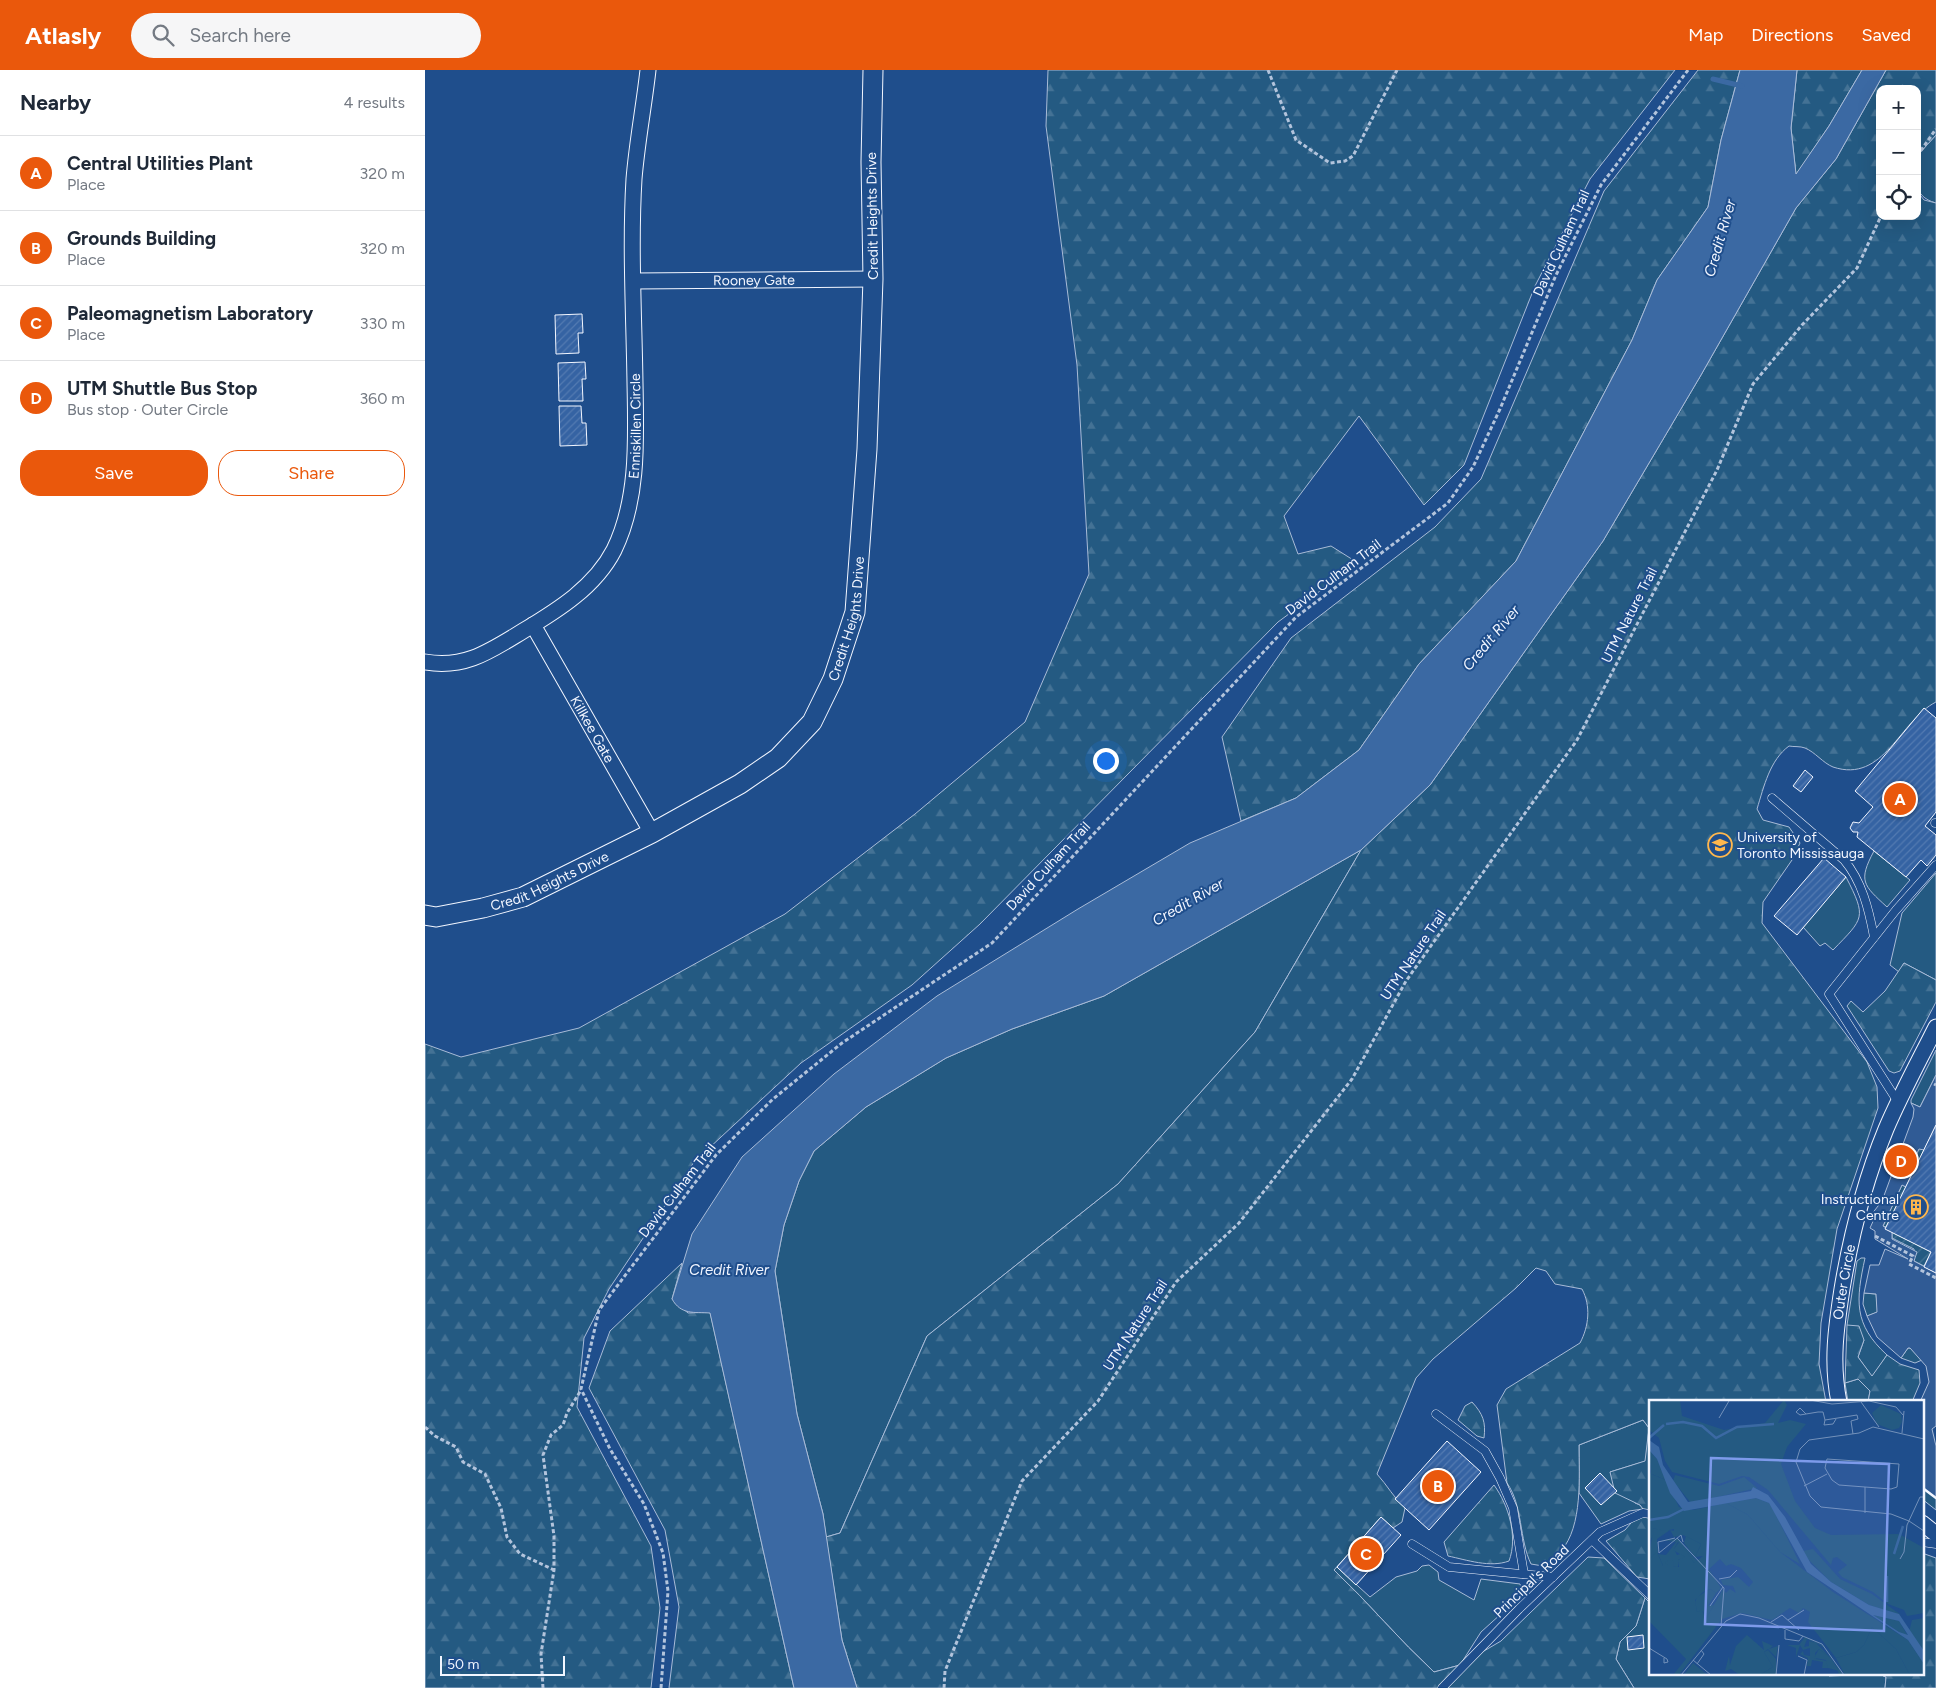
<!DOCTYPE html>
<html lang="en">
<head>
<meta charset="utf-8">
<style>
	:root { --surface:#fff; --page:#f6f6f7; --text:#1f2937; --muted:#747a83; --line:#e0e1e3; --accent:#ea580c }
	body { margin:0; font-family:Figtree,sans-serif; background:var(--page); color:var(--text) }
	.controls { position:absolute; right:15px; top:15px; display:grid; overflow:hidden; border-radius:10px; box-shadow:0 5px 20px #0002 }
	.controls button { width:45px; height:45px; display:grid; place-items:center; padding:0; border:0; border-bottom:1px solid var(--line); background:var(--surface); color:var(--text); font:25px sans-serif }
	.scale { position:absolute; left:15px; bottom:12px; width:125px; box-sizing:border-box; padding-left:5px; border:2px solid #f2f6ff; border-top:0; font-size:14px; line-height:18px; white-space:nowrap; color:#f2f6ff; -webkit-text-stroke:4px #1f4e8c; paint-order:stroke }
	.you { position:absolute; left:680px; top:690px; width:18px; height:18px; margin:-12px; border:4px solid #fff; border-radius:50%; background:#1a73e8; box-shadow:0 0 0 8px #1a73e833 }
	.badge { display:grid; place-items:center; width:32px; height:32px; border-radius:50%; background:var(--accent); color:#fff; font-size:16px; font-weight:700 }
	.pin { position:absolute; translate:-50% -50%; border:2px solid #fff; box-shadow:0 1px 5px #0006 }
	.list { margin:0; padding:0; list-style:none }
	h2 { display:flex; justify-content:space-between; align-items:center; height:65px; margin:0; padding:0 20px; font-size:21px }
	h2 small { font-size:16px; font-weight:400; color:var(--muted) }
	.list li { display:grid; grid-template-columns:32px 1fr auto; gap:15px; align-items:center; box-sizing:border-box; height:75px; padding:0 20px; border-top:1px solid var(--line) }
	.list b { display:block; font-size:19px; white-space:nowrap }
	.list p { margin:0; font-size:16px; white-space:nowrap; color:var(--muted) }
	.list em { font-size:16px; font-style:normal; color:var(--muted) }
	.actions { display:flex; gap:10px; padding:15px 20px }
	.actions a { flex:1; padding:11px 0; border:1px solid var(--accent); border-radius:20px; text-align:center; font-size:18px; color:var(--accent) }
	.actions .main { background:var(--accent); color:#fff }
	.icon { flex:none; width:28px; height:28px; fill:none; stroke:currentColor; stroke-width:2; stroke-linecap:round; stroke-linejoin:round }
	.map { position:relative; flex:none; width:1511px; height:1618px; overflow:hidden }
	header { display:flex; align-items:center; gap:30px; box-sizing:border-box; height:70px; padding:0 25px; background:var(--accent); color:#fff }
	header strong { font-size:24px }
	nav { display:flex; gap:28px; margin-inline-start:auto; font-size:18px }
	.search { width:350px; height:45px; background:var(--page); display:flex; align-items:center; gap:12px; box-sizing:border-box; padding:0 18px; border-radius:28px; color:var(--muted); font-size:19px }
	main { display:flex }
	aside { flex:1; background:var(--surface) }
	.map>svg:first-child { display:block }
</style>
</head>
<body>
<header>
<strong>Atlasly</strong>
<div class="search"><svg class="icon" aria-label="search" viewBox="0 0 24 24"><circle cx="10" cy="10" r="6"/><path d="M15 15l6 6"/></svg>Search here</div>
<nav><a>Map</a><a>Directions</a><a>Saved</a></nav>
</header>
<main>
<aside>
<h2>Nearby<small>4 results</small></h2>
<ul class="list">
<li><span class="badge">A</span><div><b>Central Utilities Plant</b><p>Place</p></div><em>320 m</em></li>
<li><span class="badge">B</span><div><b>Grounds Building</b><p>Place</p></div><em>320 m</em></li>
<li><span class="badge">C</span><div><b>Paleomagnetism Laboratory</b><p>Place</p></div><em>330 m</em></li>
<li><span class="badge">D</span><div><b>UTM Shuttle Bus Stop</b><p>Bus stop · Outer Circle</p></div><em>360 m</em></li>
</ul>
<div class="actions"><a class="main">Save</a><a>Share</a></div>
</aside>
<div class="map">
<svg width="1511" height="1618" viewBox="0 0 1511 1618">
	<defs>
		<pattern id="forest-firs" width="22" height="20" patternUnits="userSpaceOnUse" patternTransform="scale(1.25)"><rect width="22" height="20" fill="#245a82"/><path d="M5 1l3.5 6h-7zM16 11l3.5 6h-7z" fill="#447295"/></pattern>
		<pattern id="garden-furrows" width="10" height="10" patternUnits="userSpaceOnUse" patternTransform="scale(1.25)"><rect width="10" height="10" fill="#245a82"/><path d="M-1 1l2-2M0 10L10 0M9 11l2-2" fill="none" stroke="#447295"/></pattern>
		<pattern id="building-hatch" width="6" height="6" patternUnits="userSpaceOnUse" patternTransform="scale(1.25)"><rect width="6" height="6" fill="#3563a3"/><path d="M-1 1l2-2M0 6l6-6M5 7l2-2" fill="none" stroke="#537ab1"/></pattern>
	</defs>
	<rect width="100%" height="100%" fill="#1f4e8c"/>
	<g fill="#245a82" stroke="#a8bbd7">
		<path d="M1511,65V133C1486,126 1492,108 1492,86Z"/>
		<polygon points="936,780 830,962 693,1114 502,1266 415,1463 401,1467 398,1444 372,1344 350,1201 359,1155 374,1111 389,1081 441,1037 521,988 587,959 679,926"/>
		<path d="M1449,781L1485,810L1462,837C1438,815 1433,811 1449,781Z"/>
		<polygon points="1511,803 1511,910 1479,893 1474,902 1465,895 1477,843"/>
		<path d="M1421,807C1442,848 1439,848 1408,880L1400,873L1395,876L1378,857Z"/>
		<polygon points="1511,980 1511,1005 1495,1037 1486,1033 1486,1030"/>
		<path d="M1436,1188H1440C1431,1230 1428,1254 1462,1285L1447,1307L1433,1287L1439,1270L1422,1255L1432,1191Z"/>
		<polygon points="1439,1223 1451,1224 1453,1242 1442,1246 1438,1234"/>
		<polygon points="1483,1278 1485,1278 1497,1290 1490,1293 1476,1288"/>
		<polygon points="1433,1309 1445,1321 1443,1332 1423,1332 1420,1313"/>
		<polygon points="1218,1350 1224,1358 1221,1391 1185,1402 1210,1433 1215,1435 1218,1439 1204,1441 1176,1454 1154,1423 1154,1375"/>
		<polygon points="1497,1414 1499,1419 1511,1428 1511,1440 1497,1429"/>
		<path d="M1004,1495L1013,1502L1014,1510L1049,1530L1056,1509L1095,1514L1098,1524L1056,1562L1035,1595L1009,1602C974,1570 944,1533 909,1500L912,1497L945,1527L971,1507L992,1501L997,1496Z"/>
		<polygon points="1220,1528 1225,1533 1225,1604 1403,1604 1404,1606 1454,1604 1461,1607 1460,1618 1209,1618 1191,1589 1195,1572 1211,1556"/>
	</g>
	<g fill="url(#forest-firs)" stroke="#a8bbd7">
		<polygon points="623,0 1250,0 1165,109 1110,216 1039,395 999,435 934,346 859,446 873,484 906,476 933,493 853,552 555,854 487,915 376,993 269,1092 184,1219 159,1268 152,1337 226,1476 235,1538 226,1618 0,1618 0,974 36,987 154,958 360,844 490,744 600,652 664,504 652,295 621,56"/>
		<polygon points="1273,0 1315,0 1296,70 1283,137 1232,210 1207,270 1091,491 994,594 934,680 871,728 816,751 797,667 866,568 1010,457 1056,409 1179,121"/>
		<polygon points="1372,0 1437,0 1404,56 1371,105 1366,58"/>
		<path d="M1461,0H1511V65L1492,86V19H1455V146H1492V121L1499,130L1511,133V632C1475,650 1459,714 1408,697C1398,693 1390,682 1380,678C1375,676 1369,677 1364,676C1345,690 1339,716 1332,739L1338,750L1364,757L1375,773L1367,790L1338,832L1337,853L1442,992L1452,1017L1453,1038L1412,1159L1396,1253L1394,1294L1401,1332H1225V1509L1212,1507L1181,1471L1200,1460L1218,1439L1215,1435L1190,1423L1185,1402L1220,1391L1224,1358L1218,1350L1154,1375C1154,1406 1158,1456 1136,1481C1131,1487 1124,1491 1118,1496L1106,1494C1094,1469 1098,1436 1082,1413L1072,1335L1081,1319L1155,1273C1164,1256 1166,1236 1157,1219L1130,1214L1121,1201L1111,1198L1091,1218L1008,1289L991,1308L952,1404C962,1415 969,1428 980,1438L977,1452L968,1458L956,1447L909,1500C944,1533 974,1570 1009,1602L1035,1595L1076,1571L1163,1487L1179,1488L1220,1528L1211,1556L1195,1572L1191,1589L1209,1618H432L417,1570L401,1467L415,1463L502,1266L693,1114L830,962L936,780L1005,715L1178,471L1276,305L1371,138L1411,89Z"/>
		<polygon points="1479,893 1511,910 1511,932 1475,1001 1469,1003 1464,1001 1422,936 1426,931 1438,942 1460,921"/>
		<polygon points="257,1193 247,1229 263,1243 285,1242 369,1618 244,1618 254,1537 240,1460 164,1318 185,1261"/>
		<polygon points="1422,1255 1434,1256 1439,1270 1433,1287 1447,1306 1462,1285 1475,1294 1494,1300 1495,1313 1487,1332 1443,1332 1445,1321 1433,1309 1420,1313"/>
		<path d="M1047,1332C1058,1344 1061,1352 1059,1368L1052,1366L1033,1350L1040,1336Z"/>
		<path d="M1069,1415C1084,1436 1093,1467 1084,1491C1065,1498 1042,1490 1023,1486L1019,1472Z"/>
		<polygon points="1497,1483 1511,1488 1511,1618 1460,1618 1461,1607 1454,1604 1497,1604"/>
	</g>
	<g fill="url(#garden-furrows)" stroke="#a8bbd7">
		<polygon points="1494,1078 1499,1080 1486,1106 1483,1102"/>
		<polygon points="1477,1115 1481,1117 1461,1157 1458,1156"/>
		<polygon points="1467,1162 1506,1182 1499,1196 1489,1191 1489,1179 1467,1168"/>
	</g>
	<polygon fill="#305b95" stroke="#a8bbd7" points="1511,1005 1511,1055 1499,1080 1494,1079 1483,1102 1486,1106 1481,1117 1477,1115 1458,1156 1467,1162 1467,1169 1492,1182 1489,1191 1511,1203 1511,1356 1507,1359 1511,1376 1511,1428 1499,1419 1497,1414 1497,1332 1495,1332 1504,1312 1501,1296 1485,1278 1483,1278 1476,1288 1452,1267 1442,1246 1452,1242 1451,1224 1439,1223 1445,1195 1454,1195 1460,1179 1483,1189 1450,1169 1450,1161 1445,1158 1450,1147 1446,1145 1457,1131 1488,1047 1489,1039 1486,1033 1495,1037"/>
	<path fill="#3b69a3" stroke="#a8bbd7" d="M1315,0H1372L1366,58L1371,104L1404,56L1437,0H1461L1411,89L1371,138L1276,305L1178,471L1005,715L936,780L679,926L587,959L521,988L441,1037L389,1081L374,1111L359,1155L350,1201L372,1344L398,1444L417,1570L432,1618H369L285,1243C269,1242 256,1245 247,1229L267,1164L317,1087L409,1004L512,926L653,839L765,773L871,728L934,680L994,594L1091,491L1207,270L1232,210L1283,137L1296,70Z"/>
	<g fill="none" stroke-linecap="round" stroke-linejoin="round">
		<polyline stroke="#3b69a3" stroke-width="5" points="1288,9 1317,16"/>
	</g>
	<g fill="url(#building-hatch)" stroke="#f2f6ff">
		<polygon points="157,244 158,263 153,263 154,283 131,284 130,245"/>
		<polygon points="160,292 161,309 157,309 158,331 134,331 133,293"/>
		<polygon points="134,336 156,336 157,353 161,353 162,375 135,376"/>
		<polygon points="1499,638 1511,648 1511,742 1500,756 1511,765 1511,785 1502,796 1496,790 1481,807 1432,767 1433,762 1428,762 1425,758 1428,752 1434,753 1448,737 1430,721"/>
		<polygon points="1380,700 1388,707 1376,722 1368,716"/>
		<polygon points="1399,788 1421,807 1372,865 1349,846"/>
		<polygon points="1511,1055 1511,1203 1499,1197 1506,1182 1460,1159"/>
		<polygon points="1022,1371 1056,1402 1004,1460 970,1429"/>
		<polygon points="1175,1403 1192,1421 1176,1435 1160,1418"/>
		<polygon points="956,1447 976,1465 931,1515 912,1497"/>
		<polygon points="1218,1565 1219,1578 1203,1580 1202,1567"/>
	</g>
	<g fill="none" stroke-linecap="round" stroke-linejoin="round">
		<g stroke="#f2f6ff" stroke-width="9">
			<g id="service">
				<path d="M1347,728L1419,790C1437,811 1444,840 1449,867"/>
				<polyline points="1510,753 1511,753"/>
				<polyline points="1473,1032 1404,924 1471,840 1511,795"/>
				<polyline points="1011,1344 1060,1381 1075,1408 1088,1438 1099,1504"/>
				<polyline points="1167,1470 1225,1525"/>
				<polyline points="1497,1472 1511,1474"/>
				<polyline points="987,1474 1024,1497 1128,1507"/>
				<polyline points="1017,1618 1094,1539 1175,1462 1218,1443 1225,1444"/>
			</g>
		</g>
		<g stroke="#f2f6ff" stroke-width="17">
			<g id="minor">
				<path id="s1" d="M209,211L448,209"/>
				<path id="s2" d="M108,555L227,763"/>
				<path id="s3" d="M0,592C40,599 65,581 98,561C133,540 170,517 189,480C214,429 211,368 210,313C209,245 205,176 209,109C212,72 219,36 223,0"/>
				<path id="s4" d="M1414,1332C1406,1293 1411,1258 1417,1219C1426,1165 1440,1110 1461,1059C1476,1024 1494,991 1511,957"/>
				<polyline points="1497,1453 1511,1464"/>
			</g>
		</g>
		<g stroke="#f2f6ff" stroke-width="21">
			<g id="tertiary">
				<path id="s5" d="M0,845L11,847L58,838L98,827L227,763L315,714L353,688L387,652L408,609L430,542L442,379L448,209L446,92L448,0"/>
			</g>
		</g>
		<g stroke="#b3c4dc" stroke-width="3" stroke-dasharray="4 2.5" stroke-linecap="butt">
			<polyline points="843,0 871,70 905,93 920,91 928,86 972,0"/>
			<polyline points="1492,86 1511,59"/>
			<polyline points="1509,1014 1511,1015"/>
			<polyline points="1450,1166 1488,1186 1484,1194 1511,1208"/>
			<polyline points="0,1357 10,1366 31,1377 38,1392 60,1404 76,1438 82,1467 95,1484 129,1500"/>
			<polyline points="118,1618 116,1584 129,1500 129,1466 118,1385 126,1365 138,1355 142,1343 156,1320"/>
			<polyline points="236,1618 243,1521 238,1483 219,1434 185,1379 156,1319 174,1240 291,1085 348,1029 417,973 567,873 871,547 1023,433 1048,397 1075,339 1131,205 1176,115 1263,0"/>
			<polyline points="519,1618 520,1601 597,1411 673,1331 751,1212 814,1153 927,1009 981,911 1152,670 1292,400 1328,314 1377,255 1432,198 1456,146"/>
		</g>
		<use href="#service" stroke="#1f4e8c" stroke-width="8"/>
		<use href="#minor" stroke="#1f4e8c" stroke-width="15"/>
		<use href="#tertiary" stroke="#1f4e8c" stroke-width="19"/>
		<polyline stroke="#f2f6ff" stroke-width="2.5" points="1497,1414 1499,1419 1511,1428"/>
	</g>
	<defs>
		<g id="university-ring" transform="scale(1.25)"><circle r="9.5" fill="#1f4e8c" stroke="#ffb74d" stroke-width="1.5"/><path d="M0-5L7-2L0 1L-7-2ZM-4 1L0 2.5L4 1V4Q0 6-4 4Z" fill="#ffb74d"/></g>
		<g id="building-ring" transform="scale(1.25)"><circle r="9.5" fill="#1f4e8c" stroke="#ffb74d" stroke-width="1.5"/><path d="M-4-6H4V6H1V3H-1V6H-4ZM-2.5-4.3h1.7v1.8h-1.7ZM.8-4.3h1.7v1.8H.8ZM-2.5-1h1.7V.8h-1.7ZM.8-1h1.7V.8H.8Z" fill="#ffb74d"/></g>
	</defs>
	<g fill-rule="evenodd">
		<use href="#university-ring" x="1295" y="775"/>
		<use href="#building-ring" x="1491" y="1137"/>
	</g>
	<g text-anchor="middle" stroke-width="4" stroke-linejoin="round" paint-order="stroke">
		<g font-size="14" fill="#f2f6ff" stroke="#1f4e8c">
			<text transform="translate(447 146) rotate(-91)" y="5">Credit Heights Drive</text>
			<text transform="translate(1136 173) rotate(-65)" y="5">David Culham Trail</text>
			<text dy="5" stroke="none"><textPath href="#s1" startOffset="120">Rooney Gate</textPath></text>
			<text dy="5" stroke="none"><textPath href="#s3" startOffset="356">Enniskillen Circle</textPath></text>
			<text transform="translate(908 507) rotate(-37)" y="5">David Culham Trail</text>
			<text transform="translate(1204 545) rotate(-63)" y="5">UTM Nature Trail</text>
			<text dy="5" stroke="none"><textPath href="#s5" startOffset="551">Credit Heights Drive</textPath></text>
			<text dy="5" stroke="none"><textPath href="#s2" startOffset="120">Killkee Gate</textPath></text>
			<text transform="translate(623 796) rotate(-47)" y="5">David Culham Trail</text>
			<text dy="5" stroke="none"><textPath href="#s5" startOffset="131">Credit Heights Drive</textPath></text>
			<text transform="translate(988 885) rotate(-56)" y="5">UTM Nature Trail</text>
			<text transform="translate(252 1120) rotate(-52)" y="5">David Culham Trail</text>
			<text dy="5" stroke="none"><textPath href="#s4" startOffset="121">Outer Circle</textPath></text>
			<text transform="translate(710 1255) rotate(-57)" y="5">UTM Nature Trail</text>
			<text transform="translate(1106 1511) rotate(-44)" y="5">Principal's Road</text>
		</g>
		<g font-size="14" fill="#f2f6ff" stroke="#1f4e8c" text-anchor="start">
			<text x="1312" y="772">University of<tspan x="1312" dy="16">Toronto Mississauga</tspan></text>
			<text x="1474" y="1134" text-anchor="end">Instructional<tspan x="1474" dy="16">Centre</tspan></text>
		</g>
		<g font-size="15" font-style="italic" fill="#f2f6ff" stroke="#1f4e8c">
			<text transform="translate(1295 168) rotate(-74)" y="5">Credit River</text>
			<text transform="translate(1066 568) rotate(-50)" y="5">Credit River</text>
			<text transform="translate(763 832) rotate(-30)" y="5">Credit River</text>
			<text x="304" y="1205">Credit River</text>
		</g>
	</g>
	<g transform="translate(1224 1330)">
		<rect width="275" height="275" fill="#1f4e8c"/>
		<path d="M0,50L8,59L17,80L2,74ZM107,98L120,103L124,109L151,164L131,152L99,115L77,103ZM4,128L27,131L25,137L21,130L8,139L9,153L0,159ZM29,139L49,162L45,163L29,142L25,149L28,155L34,153L37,159H30L29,167L14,166L9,154L17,155L27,142L12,140ZM61,189L67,193L59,206L65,205L57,219L54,211L48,212L46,202L48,197ZM223,227L247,249L261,275H196L187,258L207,252L215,245ZM98,235L115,250L113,241L124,246L120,249L129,246L127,257L119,249L115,252L124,267L111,275H91L82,269L76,271L80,256L81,265L87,246ZM156,237L175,246L183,257L194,275H190L187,263L177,249L171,245L158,239L155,247L160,246V241L167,243L182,258L170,249L166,253L167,259L179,261V268H173L174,262L163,260L162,266H158L159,258L151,254L154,251L155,255L161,256V248L154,250L151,245L147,257V248L138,245H150Z" fill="#245a82"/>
		<path d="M0,0H31L33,16L75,30L116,23L135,0L138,5L129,23L141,20L157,24L138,47L132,64L146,101L166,128L182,135L250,134L275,148V213L258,216L255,210L239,204L224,192L193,177L189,172L198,165L188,157L184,158L182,165L119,90L100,77L93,76L70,84L23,72L16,61L10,38L0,30ZM0,70L2,74L17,80L30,107L44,110L77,103L99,115L131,152L184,192L259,240L275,264V275H261L247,249L223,227L215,245L207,252L187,258L159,222L161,212L154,208L150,213L141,208L123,220L93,213L73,219L30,275H24L37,259L0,221V159L8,152L14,166H19L16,162L21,160L24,161L25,167H30L29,160L36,157L24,150L31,141L45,163L54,156L46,157L52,144L34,135L25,137V129L15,131L4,128L5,134L0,142ZM71,159L77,166L82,164L92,168L104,182L100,187L89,177L72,180L74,185L84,186L87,193L81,189L77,193L74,189L57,219L53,210L48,212L46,200L54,192L61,189L67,193L72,188L60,169ZM26,75L70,86L95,77L108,88L42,103L24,81ZM164,149L191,179L223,194L252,215L220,205L182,182L157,157L154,151ZM224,215L250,221L259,236L250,232ZM170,249L182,258L190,271L179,268L177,260L165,258ZM119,250L127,259V275H111L124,267L115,252ZM44,263L56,273L59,275H35Z" fill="#245a82" fill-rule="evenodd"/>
		<path d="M232,5L252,14L253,22L250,28L243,30L228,24L223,13ZM37,136L52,144L46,157L35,143ZM275,218V267L259,236L263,220Z" fill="#245a82"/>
		<path d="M0,40L10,47L14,65L39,102L102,91L104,87L119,95L136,117L162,164L182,182L220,205L250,214L275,251V264L259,240L158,172L120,103L107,98L35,111L21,93L8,59L0,50ZM224,215L250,221L259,235L250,232Z" fill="#3b69a3" fill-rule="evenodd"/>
		<path fill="none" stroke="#3b69a3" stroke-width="2.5" d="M17,24L34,22L53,26L67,38L88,27L125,24M0,38L15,25M0,120L19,117L35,109M245,154L254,126M238,202V176"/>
		<path fill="none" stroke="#7391ba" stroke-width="1" d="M76,0H96M161,0L183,4L220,1L247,7L254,15M212,2L230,27M157,14L151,8L147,12L151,15L169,12H174L176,20L208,15L209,19L202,21L204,34M70,18L80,1M176,20L175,25L184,24L187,19M253,33L255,11M275,39L224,27L210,33L160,40L151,49L147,62L161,96L172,107L242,114L260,121L275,131M178,59L250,64L248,87L242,89L190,85L183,80L176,68ZM155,86L178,74M216,113V87M28,138L75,188L72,226M10,153L32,135L34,142M10,153L9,142L26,138M251,159L255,152L258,125L271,97H275M70,179L81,177L88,170M61,206L74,187M139,220L155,210M122,222L133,215L150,230M136,230V239L150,241L154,236M0,248L18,259L19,262L15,263V258M149,256L158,260L155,275M44,260L62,275M48,264L55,254L52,250M32,275L77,221L91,214L110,218L173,244L195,275M127,275L130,245"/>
		<path fill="#7d9aea" fill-opacity="0.15" stroke="#7d9aea" stroke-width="2.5" d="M62,58L240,64L235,231L56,224Z"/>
		<rect width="275" height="275" fill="none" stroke="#f2f6ff" stroke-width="2.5"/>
	</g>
</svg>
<div class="controls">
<button>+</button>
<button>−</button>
<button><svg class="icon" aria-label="locate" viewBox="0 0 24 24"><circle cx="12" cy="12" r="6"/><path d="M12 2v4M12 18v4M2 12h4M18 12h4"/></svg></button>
</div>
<div class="scale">50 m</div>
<div class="you"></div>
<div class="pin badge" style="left:1475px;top:729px">A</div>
<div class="pin badge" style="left:1013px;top:1416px">B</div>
<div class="pin badge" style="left:941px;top:1484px">C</div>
<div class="pin badge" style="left:1476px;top:1091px">D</div>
</div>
</main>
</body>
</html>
